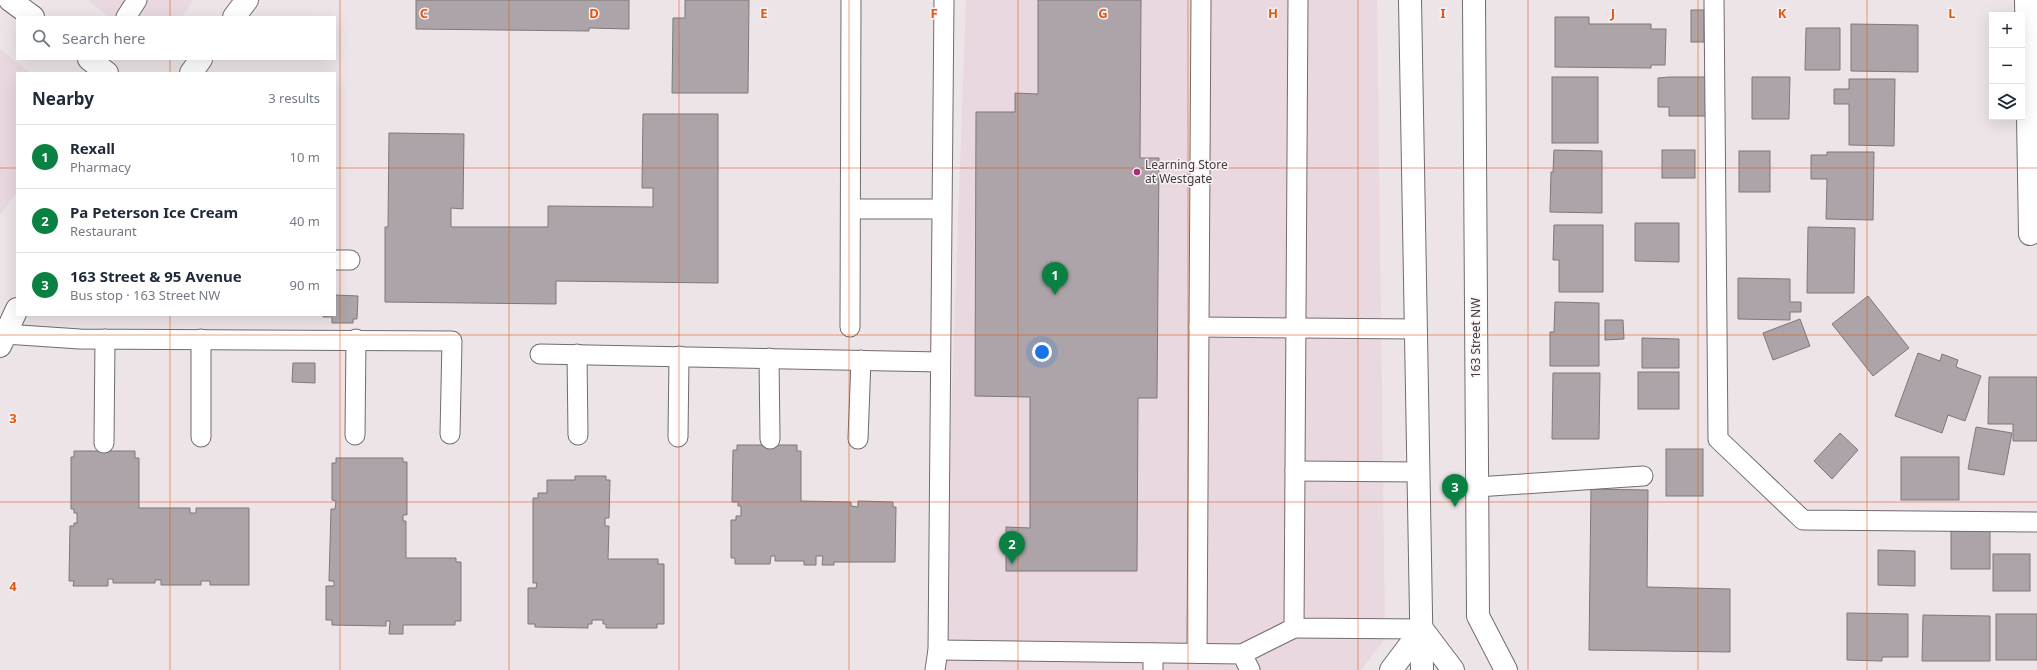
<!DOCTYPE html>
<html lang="en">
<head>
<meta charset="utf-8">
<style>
	:root { --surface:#fff; --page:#f2f2f3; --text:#1f2937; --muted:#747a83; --line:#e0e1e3; --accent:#0b8043 }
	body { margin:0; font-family:"Noto Sans",sans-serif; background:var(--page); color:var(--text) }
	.controls { position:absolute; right:12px; top:12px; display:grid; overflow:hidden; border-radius:0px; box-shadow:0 4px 16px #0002 }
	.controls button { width:36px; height:36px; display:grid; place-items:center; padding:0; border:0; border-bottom:1px solid var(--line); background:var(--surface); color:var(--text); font:20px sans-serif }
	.you { position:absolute; left:1042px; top:352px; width:14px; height:14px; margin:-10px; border:3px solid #fff; border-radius:50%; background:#1a73e8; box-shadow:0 0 0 6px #1a73e833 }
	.badge { display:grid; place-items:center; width:26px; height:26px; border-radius:50%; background:var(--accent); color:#fff; font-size:13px; font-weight:700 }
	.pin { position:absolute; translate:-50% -33px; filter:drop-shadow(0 1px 2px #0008) }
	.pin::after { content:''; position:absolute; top:21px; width:14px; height:12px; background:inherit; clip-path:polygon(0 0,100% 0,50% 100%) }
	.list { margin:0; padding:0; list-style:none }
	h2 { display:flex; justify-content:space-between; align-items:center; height:52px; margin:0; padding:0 16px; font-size:17px }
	h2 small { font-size:13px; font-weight:400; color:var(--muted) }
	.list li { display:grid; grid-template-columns:26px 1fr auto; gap:12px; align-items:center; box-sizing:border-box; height:64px; padding:0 16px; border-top:1px solid var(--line) }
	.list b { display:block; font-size:15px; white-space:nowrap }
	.list p { margin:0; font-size:13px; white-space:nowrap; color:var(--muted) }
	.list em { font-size:13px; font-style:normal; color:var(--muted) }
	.icon { flex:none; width:22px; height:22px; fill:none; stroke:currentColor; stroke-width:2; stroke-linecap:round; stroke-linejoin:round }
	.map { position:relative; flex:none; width:2037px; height:670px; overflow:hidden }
	.search { position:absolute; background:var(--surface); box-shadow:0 4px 16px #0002; left:16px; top:16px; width:320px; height:44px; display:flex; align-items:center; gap:10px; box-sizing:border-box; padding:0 14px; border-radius:0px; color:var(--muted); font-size:15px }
	.panel { position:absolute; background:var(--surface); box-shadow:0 4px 16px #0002; left:16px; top:72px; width:320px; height:244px; border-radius:0px }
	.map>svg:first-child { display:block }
</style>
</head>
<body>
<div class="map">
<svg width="2037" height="670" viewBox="0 0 2037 670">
	<rect width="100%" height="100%" fill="#ece4e7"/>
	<g fill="#e9d8df">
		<polygon points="88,0 193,0 182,17 109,17"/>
		<polygon points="966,0 1377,0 1385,639 1361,670 942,670"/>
		<polygon points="0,49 30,73 17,73 17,192 0,215"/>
	</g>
	<g fill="#aca4a8" stroke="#7f787b">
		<polygon points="416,0 629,0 629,29 589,28 589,31 416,29"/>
		<polygon points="685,0 749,0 748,93 672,93 673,18 685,18"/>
		<polygon points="1038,0 1141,0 1140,158 1159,158 1157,398 1138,398 1137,571 1006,571 1006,527 1030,528 1030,397 975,396 976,112 1015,112 1015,93 1038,94"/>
		<rect x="1691" y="10" width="13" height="32"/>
		<polygon points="1555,17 1589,17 1589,24 1651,24 1651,29 1666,29 1665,65 1651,65 1651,68 1555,67"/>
		<polygon points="1851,24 1918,25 1918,72 1851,71"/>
		<polygon points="1806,28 1840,28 1840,70 1805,70"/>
		<rect x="1552" y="77" width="46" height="66"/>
		<polygon points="1669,77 1708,77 1707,116 1669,116 1669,107 1658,107 1658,78"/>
		<polygon points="1752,77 1790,77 1789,119 1752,119"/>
		<polygon points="1849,79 1895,79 1894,146 1849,145 1849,104 1834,104 1834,89 1849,89"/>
		<polygon points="643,114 718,114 718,283 556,281 556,304 385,302 385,227 388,227 389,133 464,134 463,209 451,208 451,227 548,227 548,206 653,207 653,188 642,188"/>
		<polygon points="1554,150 1602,151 1602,213 1550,212 1551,172 1553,172"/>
		<rect x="1662" y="150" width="33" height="28"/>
		<rect x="1739" y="151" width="31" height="41"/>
		<polygon points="1827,152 1874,152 1873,220 1826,219 1827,179 1811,179 1811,155 1827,155"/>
		<polygon points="1635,223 1679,223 1679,262 1635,261"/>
		<polygon points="1554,225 1603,225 1603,292 1559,292 1559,260 1553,260"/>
		<polygon points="1808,227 1855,228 1854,293 1807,293"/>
		<polygon points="1738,278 1790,279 1790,302 1801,302 1801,312 1790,312 1790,320 1738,319"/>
		<polygon points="335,295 358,296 357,319 353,319 353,323 332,323 332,317 323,317 323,315 335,315"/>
		<polygon points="1868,296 1909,348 1873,376 1832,324"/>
		<polygon points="1555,302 1599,303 1599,366 1550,366 1550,332 1554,332"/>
		<polygon points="1800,319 1810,346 1773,360 1763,333"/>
		<polygon points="1605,320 1623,320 1624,339 1605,340"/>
		<polygon points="1642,338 1679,339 1679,368 1642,368"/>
		<polygon points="1918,353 1940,361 1942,354 1958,360 1956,367 1981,376 1965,421 1948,415 1942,433 1895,416"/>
		<polygon points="293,363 315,363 315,383 292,382"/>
		<rect x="1638" y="372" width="41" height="37"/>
		<polygon points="1553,373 1600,373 1599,439 1552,439"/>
		<polygon points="1989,377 2037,377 2037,441 2013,441 2013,424 1988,424"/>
		<polygon points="1976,427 2012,433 2004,475 1968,469"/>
		<polygon points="1840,433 1858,450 1832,479 1814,461"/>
		<polygon points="737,445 797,445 797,451 801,451 801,501 851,502 851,506 858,507 858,501 893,502 893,507 896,507 895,562 834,562 834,565 822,565 823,556 816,556 816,565 804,565 804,561 775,561 775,556 771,556 770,564 735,564 735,558 731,558 731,520 736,520 736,516 741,516 741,506 738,506 738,502 732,502 733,450 737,450"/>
		<rect x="1666" y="449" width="37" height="47"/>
		<polygon points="74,451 135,451 135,458 139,458 139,508 190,508 190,513 196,513 196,508 249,508 249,585 210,585 210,581 201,581 201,585 161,585 161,580 155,580 155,583 113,583 113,579 108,579 108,586 73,586 74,581 69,581 70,526 74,526 74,523 77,523 77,513 74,513 74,509 71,509 71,457 74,457"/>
		<rect x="1901" y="457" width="58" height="43"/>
		<polygon points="336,458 403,458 403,462 407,462 407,515 403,515 403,521 406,521 406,558 456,558 456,562 461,562 461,621 455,621 455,625 403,625 403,634 389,634 390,621 386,621 386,626 332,625 332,620 326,620 326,586 334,586 334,581 329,581 331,509 335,509 336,501 332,500 332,463 336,463"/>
		<polygon points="575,476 606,476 606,480 610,480 609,518 605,518 605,526 609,526 608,559 658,559 658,564 664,564 664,624 657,624 657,628 606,628 606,624 603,624 603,620 592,620 592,624 588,624 588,628 535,627 535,624 528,624 528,588 536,588 537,583 533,583 533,498 538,498 538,493 547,493 547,480 575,480"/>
		<polygon points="1591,489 1648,490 1647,587 1730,589 1730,652 1589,650"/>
		<rect x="1951" y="531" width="39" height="38"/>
		<polygon points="1878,550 1915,551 1915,586 1878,585"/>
		<rect x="1993" y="554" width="37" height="37"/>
		<polygon points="1847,613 1908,614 1908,657 1882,657 1882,661 1847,660"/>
		<rect x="1996" y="614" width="41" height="46"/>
		<polygon points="1923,615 1990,616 1990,661 1922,661"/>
	</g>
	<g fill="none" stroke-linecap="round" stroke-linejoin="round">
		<g stroke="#736b6f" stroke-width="21">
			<g id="service">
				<polyline points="1298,0 1294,628 1422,629"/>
				<polyline points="1714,0 1718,439 1803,520 2037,522"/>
				<polyline points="126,17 137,0"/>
				<polyline points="851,209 941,209"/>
				<polyline points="335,260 350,260"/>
				<polyline points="850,327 851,0"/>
				<polyline points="1199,327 1416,329"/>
				<polyline points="5,334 80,339 452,341 450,434"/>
				<polyline points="201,339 201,437"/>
				<polyline points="540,354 940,362"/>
				<polyline points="577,354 578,435"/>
				<polyline points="769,358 770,439"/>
				<polyline points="355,435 356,339"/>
				<polyline points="678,437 679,356"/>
				<polyline points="858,439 861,360"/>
				<polyline points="104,443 105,339"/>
				<polyline points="1295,471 1419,472"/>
				<polyline points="1477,487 1643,476"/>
				<polyline points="938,650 1242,654 1250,670"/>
				<polyline points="1197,653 1201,0"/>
				<polyline points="1242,654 1294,628"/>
				<polyline points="935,670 938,650 944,0"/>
				<polyline points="1153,670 1153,653"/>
			</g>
		</g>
		<g stroke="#736b6f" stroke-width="24">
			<g id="minor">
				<polyline points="10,0 33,17"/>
				<polyline points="1474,0 1478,616 1506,670"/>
				<polyline points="2026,0 2030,234"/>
				<polyline points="234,17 247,0"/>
				<polyline points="89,59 107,73"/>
				<polyline points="191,73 201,59"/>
				<polyline points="0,346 17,309"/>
			</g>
		</g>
		<g stroke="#736b6f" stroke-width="24">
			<g id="secondary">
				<polyline points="1410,0 1422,670"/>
				<polyline points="1422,629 1453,670"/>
				<polyline points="1391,670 1422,629"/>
			</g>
		</g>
		<use href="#service" stroke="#fff" stroke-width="19"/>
		<use href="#minor" stroke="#fff" stroke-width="22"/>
		<use href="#secondary" stroke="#fff" stroke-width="22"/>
	</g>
	<path fill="none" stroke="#e0580e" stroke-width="1" stroke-opacity="0.55" d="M170,0V17M340,0V670M509,0V670M679,0V670M849,0V670M1018,0V670M1188,0V670M1358,0V670M1528,0V670M1698,0V670M1867,0V670M170,59V73M0,168H17M335,168H2037M170,315V670M0,335H2037M0,502H2037"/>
	<circle fill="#ad2b77" stroke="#faf1f5" stroke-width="1.5" cx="1137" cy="172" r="4"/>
	<g text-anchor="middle" stroke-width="3" stroke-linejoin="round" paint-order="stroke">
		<g font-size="12" fill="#3f3c3d" stroke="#faf1f5" text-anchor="start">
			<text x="1145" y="169">Learning Store<tspan x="1145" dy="14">at Westgate</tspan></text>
		</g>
		<g font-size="12" fill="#3f3c3d" stroke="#faf1f5">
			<text transform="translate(1476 338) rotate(-90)" y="4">163 Street NW</text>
		</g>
	</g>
	<g font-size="13" text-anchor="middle" font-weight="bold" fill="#e0580e" stroke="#faf1f5" stroke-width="3" stroke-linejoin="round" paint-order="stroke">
		<text x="424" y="18">C</text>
		<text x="594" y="18">D</text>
		<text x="764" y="18">E</text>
		<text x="934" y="18">F</text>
		<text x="1103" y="18">G</text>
		<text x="1273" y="18">H</text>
		<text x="1443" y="18">I</text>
		<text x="1613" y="18">J</text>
		<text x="1782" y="18">K</text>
		<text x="1952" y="18">L</text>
		<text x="13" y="423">3</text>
		<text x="13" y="591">4</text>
	</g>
</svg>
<div class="controls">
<button>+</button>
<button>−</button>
<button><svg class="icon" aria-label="layers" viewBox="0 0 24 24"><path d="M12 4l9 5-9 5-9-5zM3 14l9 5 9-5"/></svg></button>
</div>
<div class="you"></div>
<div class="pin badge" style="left:1055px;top:295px">1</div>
<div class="pin badge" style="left:1012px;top:564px">2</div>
<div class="pin badge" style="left:1455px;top:507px">3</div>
<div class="search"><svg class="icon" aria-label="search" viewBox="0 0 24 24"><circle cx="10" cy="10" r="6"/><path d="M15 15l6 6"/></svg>Search here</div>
<section class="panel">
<h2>Nearby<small>3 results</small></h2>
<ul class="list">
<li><span class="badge">1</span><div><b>Rexall</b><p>Pharmacy</p></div><em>10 m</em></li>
<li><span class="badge">2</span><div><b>Pa Peterson Ice Cream</b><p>Restaurant</p></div><em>40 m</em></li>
<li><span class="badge">3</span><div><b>163 Street &amp; 95 Avenue</b><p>Bus stop · 163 Street NW</p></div><em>90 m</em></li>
</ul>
</section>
</div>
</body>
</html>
